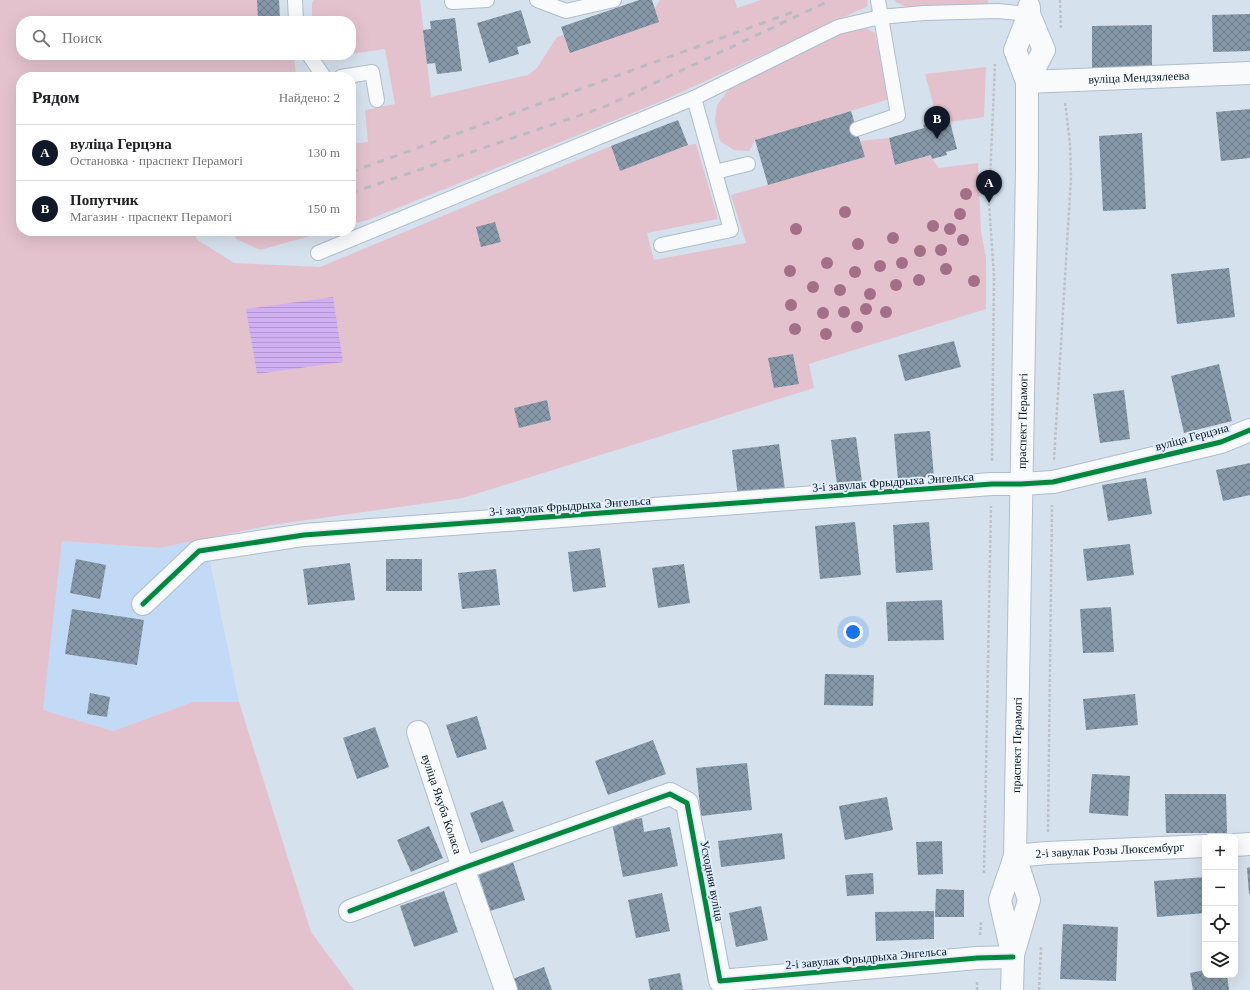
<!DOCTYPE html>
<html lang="ru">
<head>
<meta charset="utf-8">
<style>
	:root { --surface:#fff; --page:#f2f2f2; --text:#202124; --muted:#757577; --line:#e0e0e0; --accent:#111827 }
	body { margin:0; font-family:Georgia,serif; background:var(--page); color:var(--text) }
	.controls { position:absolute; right:12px; bottom:12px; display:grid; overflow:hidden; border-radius:8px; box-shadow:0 4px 16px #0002 }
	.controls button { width:36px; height:36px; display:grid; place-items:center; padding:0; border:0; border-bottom:1px solid var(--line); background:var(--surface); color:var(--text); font:20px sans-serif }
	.you { position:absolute; left:853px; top:632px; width:14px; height:14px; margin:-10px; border:3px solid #fff; border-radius:50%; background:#1a73e8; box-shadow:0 0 0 6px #1a73e833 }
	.badge { display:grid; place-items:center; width:26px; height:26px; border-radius:50%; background:var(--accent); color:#fff; font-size:13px; font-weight:700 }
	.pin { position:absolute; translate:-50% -33px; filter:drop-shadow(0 1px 2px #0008) }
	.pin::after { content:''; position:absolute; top:21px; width:14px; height:12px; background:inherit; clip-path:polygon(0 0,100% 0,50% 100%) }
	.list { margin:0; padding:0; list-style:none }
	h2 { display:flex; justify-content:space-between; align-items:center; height:52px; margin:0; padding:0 16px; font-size:17px }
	h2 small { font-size:13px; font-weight:400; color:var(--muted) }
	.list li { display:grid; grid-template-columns:26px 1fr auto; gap:12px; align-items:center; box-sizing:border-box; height:56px; padding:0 16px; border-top:1px solid var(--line) }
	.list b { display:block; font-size:15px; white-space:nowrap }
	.list p { margin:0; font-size:13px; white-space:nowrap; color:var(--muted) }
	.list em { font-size:13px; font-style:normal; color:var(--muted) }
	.icon { flex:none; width:22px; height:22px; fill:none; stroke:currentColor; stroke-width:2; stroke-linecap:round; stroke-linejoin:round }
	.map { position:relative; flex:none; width:1250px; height:990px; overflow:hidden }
	.search { position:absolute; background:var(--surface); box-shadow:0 4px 16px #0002; left:16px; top:16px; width:340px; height:44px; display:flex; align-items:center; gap:10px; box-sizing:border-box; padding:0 14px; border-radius:16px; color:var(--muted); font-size:15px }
	.panel { position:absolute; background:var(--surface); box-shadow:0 4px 16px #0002; left:16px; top:72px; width:340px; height:164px; border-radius:16px }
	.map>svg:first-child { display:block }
</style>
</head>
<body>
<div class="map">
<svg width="1250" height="990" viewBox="0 0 1250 990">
	<defs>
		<pattern id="water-rules" width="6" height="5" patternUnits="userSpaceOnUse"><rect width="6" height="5" fill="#d0aff3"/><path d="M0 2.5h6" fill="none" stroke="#b196d0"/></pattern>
		<pattern id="building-cross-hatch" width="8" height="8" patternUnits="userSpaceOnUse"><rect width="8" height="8" fill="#8698a8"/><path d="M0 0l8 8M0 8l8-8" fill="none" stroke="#6b7b89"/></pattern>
	</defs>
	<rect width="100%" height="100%" fill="#d5e1ed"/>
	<polygon fill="#c2daf5" points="205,538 239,702 193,702 113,731 42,710 62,541 159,548"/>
	<g fill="#e3c2cd">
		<polygon points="0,0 257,0 259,21 21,21 21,55 294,55 296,77 21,77 21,231 196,231 196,239 234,263 320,267 611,146 620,171 688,145 696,144 718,219 647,233 654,260 746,243 731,195 865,157 860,141 889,138 896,165 931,155 932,159 939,168 978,163 981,232 986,257 986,309 809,364 814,388 463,498 272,525 159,548 62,541 43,710 113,731 193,702 239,702 311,932 354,990 0,990"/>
		<polygon points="314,0 420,0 431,97 528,75 537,68 557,37 655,8 660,0 735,0 737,8 761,0 867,0 868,6 662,101 368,220 351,224 351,144 368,142 365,110 395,104 385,49 351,54 351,21 312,21 312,3"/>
		<polygon points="894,0 988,0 988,5 906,7 896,2"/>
		<polygon points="865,28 875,33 889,99 851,111 755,140 749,151 734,150 720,141 715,120 717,105 730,88 846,31"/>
		<polygon points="986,67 984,117 950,122 939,125 925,74"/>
		<polygon points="232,231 328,231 260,250 236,239"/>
	</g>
	<polygon fill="url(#water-rules)" points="333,297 343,362 257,374 246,309"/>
	<g fill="url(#building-cross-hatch)">
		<polygon points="257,0 279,0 280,19 258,20"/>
		<polygon points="639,0 652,0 659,22 570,53 561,27"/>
		<polygon points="521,10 531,43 517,47 519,54 489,63 477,23"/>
		<polygon points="1250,14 1250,51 1213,52 1212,15"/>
		<polygon points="455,18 462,71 437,74 435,63 427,64 423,30 431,29 430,21"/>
		<polygon points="1152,25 1152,69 1092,70 1092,26"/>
		<polygon points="1250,109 1250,158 1221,161 1216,112"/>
		<polygon points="851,111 865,157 768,185 755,140"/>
		<polygon points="678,120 688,145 620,171 611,146"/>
		<polygon points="938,121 939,125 950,122 957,149 946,152 947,155 932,159 931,155 895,165 889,138 924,128 923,125"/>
		<polygon points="1142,133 1146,209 1103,211 1099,136"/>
		<polygon points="495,222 501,242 481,247 476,227"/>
		<polygon points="1229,268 1235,317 1177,324 1171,274"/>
		<polygon points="954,341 961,367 905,381 898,355"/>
		<polygon points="793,354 799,384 774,388 768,358"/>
		<polygon points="1219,364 1232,421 1184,433 1171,376"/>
		<polygon points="1124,390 1130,439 1100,443 1093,394"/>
		<polygon points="547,400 551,420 519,428 514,408"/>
		<polygon points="930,431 934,477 898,480 894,434"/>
		<polygon points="856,437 862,481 837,484 831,440"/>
		<polygon points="779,444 785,490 738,496 732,450"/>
		<polygon points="1250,463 1250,495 1223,501 1216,470"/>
		<polygon points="1146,478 1152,514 1108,521 1102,485"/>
		<polygon points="855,522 861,575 820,579 815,526"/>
		<polygon points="929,522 933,570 896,573 893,525"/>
		<polygon points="1130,544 1134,575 1087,581 1083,549"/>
		<polygon points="600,548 606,587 573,592 568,552"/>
		<polygon points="76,559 106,565 100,599 70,593"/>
		<rect x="386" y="559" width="36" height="32"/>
		<polygon points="350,563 355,600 308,605 303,569"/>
		<polygon points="684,564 690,603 658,608 652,568"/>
		<polygon points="496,569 500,605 462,609 458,573"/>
		<polygon points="942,600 944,640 888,641 886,602"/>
		<polygon points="1111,607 1114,652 1083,653 1080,609"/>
		<polygon points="72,609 144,620 137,665 65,654"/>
		<polygon points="825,674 874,675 873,706 824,705"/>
		<polygon points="90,693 110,697 107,717 87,714"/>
		<polygon points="1135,694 1138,725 1086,730 1083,699"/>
		<polygon points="477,716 487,749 457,758 446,725"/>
		<polygon points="375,727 389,767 357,779 343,738"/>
		<polygon points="653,740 666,774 608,795 595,761"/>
		<polygon points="747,763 752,810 701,816 696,768"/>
		<polygon points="1092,774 1130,776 1128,816 1089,813"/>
		<polygon points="1165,794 1226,794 1227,833 1166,833"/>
		<polygon points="887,797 893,830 845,840 839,806"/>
		<polygon points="503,801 514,831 481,843 470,813"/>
		<polygon points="642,818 644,832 670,827 678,866 623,877 612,823"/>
		<polygon points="429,826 443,858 411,872 397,840"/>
		<polygon points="782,833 785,859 721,867 718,841"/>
		<polygon points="942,841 943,874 918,875 916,842"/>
		<polygon points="513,862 525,900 490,911 478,873"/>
		<polygon points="1250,867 1250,894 1249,894 1247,868"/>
		<polygon points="873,873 874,894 847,896 845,875"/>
		<polygon points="1205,877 1205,913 1157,917 1154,881"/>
		<polygon points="936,889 964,890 964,917 935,917"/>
		<polygon points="444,891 458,932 414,947 400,906"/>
		<polygon points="662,893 670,931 636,938 628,900"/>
		<polygon points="761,906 768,940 736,947 729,913"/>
		<polygon points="934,911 934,939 876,941 875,912"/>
		<polygon points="1063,924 1118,927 1116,981 1060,979"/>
		<polygon points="544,967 552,990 514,990 510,980"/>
		<polygon points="1205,970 1205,975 1227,975 1229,990 1193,990 1190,973"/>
		<polygon points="680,973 683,990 650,990 648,979"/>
	</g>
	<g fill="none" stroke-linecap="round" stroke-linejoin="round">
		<g stroke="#aebdcd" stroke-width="16">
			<g id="service">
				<polyline points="295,0 296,21"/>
				<polyline points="452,0 452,2 487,0"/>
				<polyline points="537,0 566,11 614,0"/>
				<polyline points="309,55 324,77"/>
				<polyline points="341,77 372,72 377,100"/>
				<polyline points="857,129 898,115 878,0"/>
				<polyline points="715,172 748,164"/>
				<polyline points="661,245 731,230 694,98"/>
				<polyline points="318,253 694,98 838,27 880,17 924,13 998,11 1029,14"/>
			</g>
		</g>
		<g stroke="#aebdcd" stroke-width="24">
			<g id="minor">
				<path id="s1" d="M1027,82L1250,73"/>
				<polyline points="143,604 199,551 304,535 992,484 1021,484 1053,482 1221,442 1250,430"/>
				<path id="s2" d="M418,732L463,868L506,990"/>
				<polyline points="1235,845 1250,844"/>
				<path id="s3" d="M1015,856L1047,853L1205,846"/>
				<polyline points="350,911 463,868 670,794 687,803 720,981 977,958 1013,957"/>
			</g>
		</g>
		<g stroke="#aebdcd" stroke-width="24">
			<g id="primary">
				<polyline points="1027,82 1044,50 1029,14 1029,7"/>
				<polyline points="1013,955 1029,900 1015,856"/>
				<path id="s4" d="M1012,990L1013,957L1000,900L1015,856L1027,168V82L1015,50L1029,14"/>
			</g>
		</g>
		<g stroke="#bec2c8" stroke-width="2.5" stroke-dasharray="3 2" stroke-linecap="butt">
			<polyline points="1060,0 1061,29"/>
			<polyline points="1054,460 1071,178 1070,144 1065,102"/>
			<polyline points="992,461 994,276 989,203 995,64"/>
			<polyline points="1048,832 1052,505"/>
			<polyline points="984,873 991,506"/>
			<polyline points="980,935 981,922"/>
			<polyline points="977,990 977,980"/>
			<polyline points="1039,990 1041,947"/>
		</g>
		<use href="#service" stroke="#f9fafc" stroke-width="14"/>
		<use href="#minor" stroke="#f9fafc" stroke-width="22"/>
		<use href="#primary" stroke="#f9fafc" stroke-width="22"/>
		<g stroke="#b8bcc1" stroke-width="3" stroke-dasharray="7 7" stroke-linecap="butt">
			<polyline points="351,172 793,12"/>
			<polyline points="351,193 604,107 831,0"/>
		</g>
		<g stroke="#e1ecf8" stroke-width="8">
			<g id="cycleway">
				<polyline points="143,604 199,551 304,535 992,484 1021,484 1053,482 1221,442 1250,430"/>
				<polyline points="350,911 463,868 670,794 687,803 720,981 977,958 1013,957"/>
			</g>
		</g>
		<use href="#cycleway" stroke="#00873e" stroke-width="5"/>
	</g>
	<g fill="#a26f86">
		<circle cx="966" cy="194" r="6"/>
		<circle cx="845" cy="212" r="6"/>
		<circle cx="960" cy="214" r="6"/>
		<circle cx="933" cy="226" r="6"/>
		<circle cx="796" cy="229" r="6"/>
		<circle cx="950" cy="229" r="6"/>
		<circle cx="893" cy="238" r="6"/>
		<circle cx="963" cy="240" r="6"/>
		<circle cx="858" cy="244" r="6"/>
		<circle cx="941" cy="250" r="6"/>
		<circle cx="920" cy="251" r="6"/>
		<circle cx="827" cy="263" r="6"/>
		<circle cx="902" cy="263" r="6"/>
		<circle cx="880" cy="266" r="6"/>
		<circle cx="946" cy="269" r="6"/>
		<circle cx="790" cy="271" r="6"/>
		<circle cx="855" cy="272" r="6"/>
		<circle cx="919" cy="280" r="6"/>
		<circle cx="974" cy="281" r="6"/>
		<circle cx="896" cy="285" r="6"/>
		<circle cx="813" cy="287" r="6"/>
		<circle cx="840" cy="290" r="6"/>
		<circle cx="870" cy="294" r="6"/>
		<circle cx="791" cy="305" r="6"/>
		<circle cx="866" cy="309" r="6"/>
		<circle cx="844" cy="312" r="6"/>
		<circle cx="886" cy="312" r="6"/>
		<circle cx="823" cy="313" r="6"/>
		<circle cx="857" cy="327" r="6"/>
		<circle cx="795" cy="329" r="6"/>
		<circle cx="826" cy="334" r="6"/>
	</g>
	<g text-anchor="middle" stroke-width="4" stroke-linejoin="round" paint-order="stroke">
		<g font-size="12" fill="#03172b" stroke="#e1ecf8">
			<text dy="4" stroke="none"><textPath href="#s1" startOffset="112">вуліца Мендзялеева</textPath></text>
			<text dy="4" stroke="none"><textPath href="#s4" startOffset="573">праспект Перамогі</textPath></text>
			<text transform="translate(1192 437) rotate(-15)" y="4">вуліца Герцэна</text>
			<text transform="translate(893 482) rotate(-4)" y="4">3-і завулак Фрыдрыха Энгельса</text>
			<text transform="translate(570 506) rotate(-4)" y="4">3-і завулак Фрыдрыха Энгельса</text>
			<text dy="4" stroke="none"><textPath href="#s4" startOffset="249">праспект Перамогі</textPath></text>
			<text dy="4" stroke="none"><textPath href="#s2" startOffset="76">вуліца Якуба Коласа</textPath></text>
			<text dy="4" stroke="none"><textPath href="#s3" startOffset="95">2-і завулак Розы Люксембург</textPath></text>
			<text transform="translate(712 881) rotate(79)" y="4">Усходняя вуліца</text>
			<text transform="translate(866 958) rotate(-5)" y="4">2-і завулак Фрыдрыха Энгельса</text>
		</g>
	</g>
</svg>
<div class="controls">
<button>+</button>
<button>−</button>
<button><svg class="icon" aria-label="locate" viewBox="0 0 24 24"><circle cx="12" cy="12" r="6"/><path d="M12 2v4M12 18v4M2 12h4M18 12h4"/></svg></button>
<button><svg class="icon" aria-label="layers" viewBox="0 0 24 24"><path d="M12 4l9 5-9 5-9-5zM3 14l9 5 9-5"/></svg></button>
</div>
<div class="you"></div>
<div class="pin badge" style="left:989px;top:203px">A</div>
<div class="pin badge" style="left:937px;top:139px">B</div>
<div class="search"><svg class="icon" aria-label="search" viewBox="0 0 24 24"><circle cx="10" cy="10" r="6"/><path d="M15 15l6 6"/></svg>Поиск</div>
<section class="panel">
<h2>Рядом<small>Найдено: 2</small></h2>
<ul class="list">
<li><span class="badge">A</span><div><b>вуліца Герцэна</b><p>Остановка · праспект Перамогі</p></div><em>130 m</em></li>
<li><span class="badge">B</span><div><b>Попутчик</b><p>Магазин · праспект Перамогі</p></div><em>150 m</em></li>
</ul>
</section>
</div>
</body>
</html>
